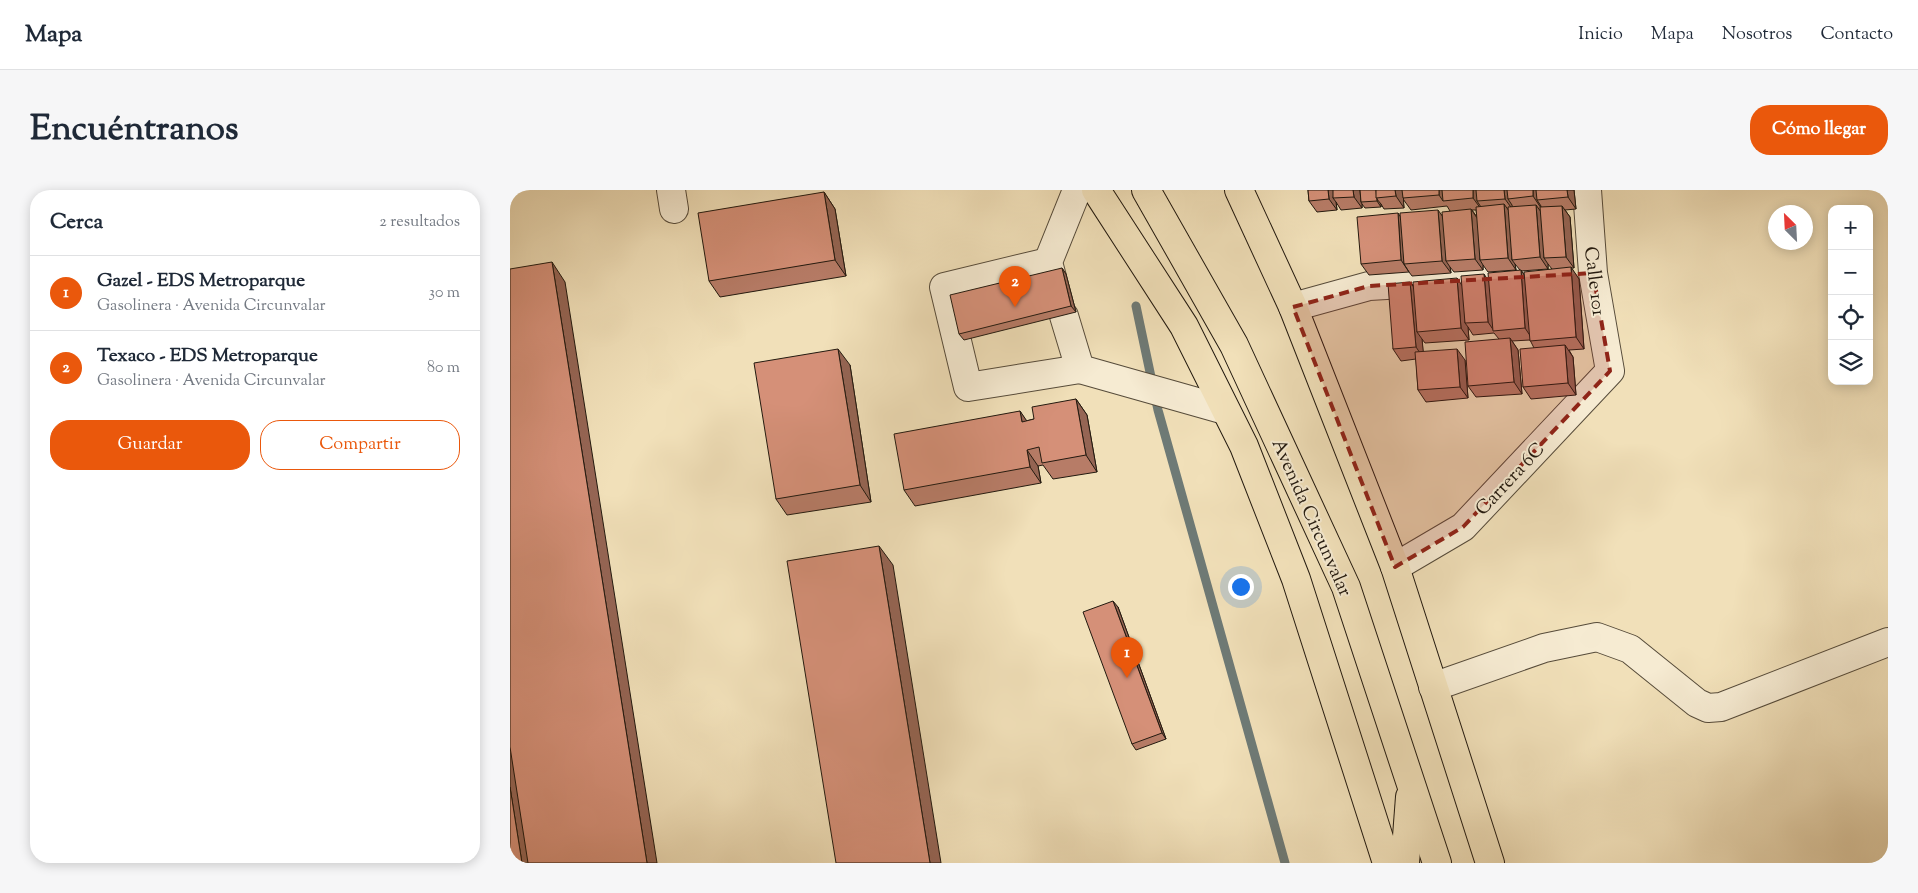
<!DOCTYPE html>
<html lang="es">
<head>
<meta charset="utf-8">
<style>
	:root { --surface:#fff; --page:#f6f6f7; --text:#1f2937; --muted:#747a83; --line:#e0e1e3; --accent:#ea580c }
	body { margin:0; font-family:"Sorts Mill Goudy",serif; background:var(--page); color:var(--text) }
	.controls { position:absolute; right:15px; top:15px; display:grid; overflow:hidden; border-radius:10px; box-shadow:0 2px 12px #0003 }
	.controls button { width:45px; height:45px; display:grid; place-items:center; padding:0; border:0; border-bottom:1px solid var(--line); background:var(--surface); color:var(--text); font:25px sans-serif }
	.compass { position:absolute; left:1258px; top:15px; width:45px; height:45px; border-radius:50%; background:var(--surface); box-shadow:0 2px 12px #0003; rotate:336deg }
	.you { position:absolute; left:730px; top:396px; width:18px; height:18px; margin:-12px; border:4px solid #fff; border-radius:50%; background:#1a73e8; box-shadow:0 0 0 8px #1a73e833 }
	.badge { display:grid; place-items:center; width:32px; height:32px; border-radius:50%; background:var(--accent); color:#fff; font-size:16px; font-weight:700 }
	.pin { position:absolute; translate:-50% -41px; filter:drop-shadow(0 1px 2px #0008) }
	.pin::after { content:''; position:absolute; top:26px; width:18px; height:15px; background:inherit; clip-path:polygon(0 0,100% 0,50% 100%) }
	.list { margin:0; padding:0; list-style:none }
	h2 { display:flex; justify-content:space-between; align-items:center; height:65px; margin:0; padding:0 20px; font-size:21px }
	h2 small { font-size:16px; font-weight:400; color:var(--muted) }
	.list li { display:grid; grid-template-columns:32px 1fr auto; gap:15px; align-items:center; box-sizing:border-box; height:75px; padding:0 20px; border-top:1px solid var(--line) }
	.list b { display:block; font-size:19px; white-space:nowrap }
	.list p { margin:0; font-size:16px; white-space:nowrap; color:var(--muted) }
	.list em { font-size:16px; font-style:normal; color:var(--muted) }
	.actions { display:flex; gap:10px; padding:15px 20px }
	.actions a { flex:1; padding:11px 0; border:1px solid var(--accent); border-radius:20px; text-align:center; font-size:18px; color:var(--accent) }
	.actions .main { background:var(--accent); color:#fff }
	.icon { flex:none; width:28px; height:28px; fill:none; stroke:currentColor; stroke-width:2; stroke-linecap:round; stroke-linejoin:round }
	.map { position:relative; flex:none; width:1378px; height:673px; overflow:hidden; border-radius:20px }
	header { display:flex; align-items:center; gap:30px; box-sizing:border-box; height:70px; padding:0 25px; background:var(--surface); border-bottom:1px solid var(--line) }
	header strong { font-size:24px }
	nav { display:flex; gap:28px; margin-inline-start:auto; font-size:18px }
	.intro { display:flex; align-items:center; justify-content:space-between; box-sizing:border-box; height:120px; padding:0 30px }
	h1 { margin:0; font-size:35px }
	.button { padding:12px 22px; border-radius:20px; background:var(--accent); color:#fff; font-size:18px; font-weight:700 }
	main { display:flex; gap:30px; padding:0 30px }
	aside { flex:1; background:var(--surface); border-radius:20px; box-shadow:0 2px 12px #0003 }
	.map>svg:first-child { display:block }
</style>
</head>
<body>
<header>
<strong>Mapa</strong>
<nav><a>Inicio</a><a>Mapa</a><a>Nosotros</a><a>Contacto</a></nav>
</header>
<div class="intro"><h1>Encuéntranos</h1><a class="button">Cómo llegar</a></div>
<main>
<aside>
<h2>Cerca<small>2 resultados</small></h2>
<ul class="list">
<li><span class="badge">1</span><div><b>Gazel - EDS Metroparque</b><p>Gasolinera · Avenida Circunvalar</p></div><em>30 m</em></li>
<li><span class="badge">2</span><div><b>Texaco - EDS Metroparque</b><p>Gasolinera · Avenida Circunvalar</p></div><em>80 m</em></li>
</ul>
<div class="actions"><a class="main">Guardar</a><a>Compartir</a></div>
</aside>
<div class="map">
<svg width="1378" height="673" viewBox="0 0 1378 673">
	<rect width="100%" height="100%" fill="#f1e0b9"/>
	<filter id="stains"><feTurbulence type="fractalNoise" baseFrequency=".004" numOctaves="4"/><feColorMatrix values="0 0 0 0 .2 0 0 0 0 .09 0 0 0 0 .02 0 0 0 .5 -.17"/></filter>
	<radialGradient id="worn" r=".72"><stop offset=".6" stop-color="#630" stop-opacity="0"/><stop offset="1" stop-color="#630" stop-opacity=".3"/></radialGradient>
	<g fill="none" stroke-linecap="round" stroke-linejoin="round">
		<polyline stroke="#6e7a76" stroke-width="9" points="626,116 648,220 775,673"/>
		<g stroke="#564b3a" stroke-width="30">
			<g id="minor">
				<polyline points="161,0 164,19"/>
				<polyline points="538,72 434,97 458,197 570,179"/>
				<polyline points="542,87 538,72 567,0"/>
				<polyline points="783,117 859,96 1016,87"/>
				<polyline points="554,126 570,179 715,220"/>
				<polyline points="885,377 953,337 1100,181 1083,83 1077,0"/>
				<polyline points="923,497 1034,458 1087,447 1120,459 1187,513 1198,518 1211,517 1378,452"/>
			</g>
		</g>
		<g stroke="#22190f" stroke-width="30">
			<g id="highway">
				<polyline points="586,0 674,136 734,256 786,389 877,673"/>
				<polyline points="636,0 724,155 836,397 927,673"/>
				<polyline points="729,0 783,117 885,377 980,673"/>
				<polyline points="895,673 900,607"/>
			</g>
		</g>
		<use href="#minor" stroke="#f6ebd2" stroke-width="28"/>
		<use href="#highway" stroke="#f1e0b9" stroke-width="28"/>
	</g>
	<g fill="#b77c67" stroke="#22190f" fill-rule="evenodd">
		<path d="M798,0H1064L1066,19L1055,20L1060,27L1064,78H1061L1069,89L1074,159L1059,160L1063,167L1066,205L1021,209L1013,197L1024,158L1020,150L1002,151L1008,160L1012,204L966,207L958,196L989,149L984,143L963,145L958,137L959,150L915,153L912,149L913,162L955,170L958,208L916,212L908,200L906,169L891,171L883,159L900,92L904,96H952L978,90L1010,80L1005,74L1006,80L978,82L973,75V80L944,82L940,77L941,83L902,86L899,82L859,85L851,74L891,28L932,25L940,21L937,16L901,20L893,9L894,18L874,19L871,14V17L855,18L852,14V18L831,20L826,12L827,20L807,22L799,11ZM962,20H966L967,27ZM1038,74L1042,79L1014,85L1011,81L1038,79Z"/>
		<polygon points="314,2 325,19 336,86 210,107 199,91"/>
		<polygon points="552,78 556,84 566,122 454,150 449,144"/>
		<polygon points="340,175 361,312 277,325 266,309"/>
		<polygon points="566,209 577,225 587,282 543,289 533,275 528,276 531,293 405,316 394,300 510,221 516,231 524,229"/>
		<polygon points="608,417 656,549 626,560 622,554"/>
	</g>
	<g fill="#956554" stroke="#22190f">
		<polygon points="818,0 825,0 823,8 826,12 827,20 819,9"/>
		<polygon points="843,0 850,0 851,12 852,14 852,18 844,7"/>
		<polygon points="866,0 866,8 871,14 871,17 867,11"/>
		<polygon points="885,0 893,0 894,18 886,6"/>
		<polygon points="929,0 936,0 933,11 929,5"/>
		<polygon points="963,0 970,0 967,11 971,17 971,19 963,8"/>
		<polygon points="994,0 1001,0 998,9 1002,15 1003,20 995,9"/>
		<polygon points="1023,0 1030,0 1027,10 1031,16 1031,18 1023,6"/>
		<polygon points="1057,0 1064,0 1066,19 1058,7"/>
		<polygon points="314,2 325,19 336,86 325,70"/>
		<polygon points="994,14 1002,25 1002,70 1005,74 1006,80 998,68"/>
		<polygon points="1026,15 1034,26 1034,68 1038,74 1038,79 1030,67"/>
		<polygon points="1052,16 1060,27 1064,78 1056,67"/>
		<polygon points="961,19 969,31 970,70 973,75 973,80 965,69"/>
		<polygon points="928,20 936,31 936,71 940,77 941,83 932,71"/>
		<polygon points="888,23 896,35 894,74 899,82 891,70"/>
		<polygon points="42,72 55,92 147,673 137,673"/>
		<polygon points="1061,77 1069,89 1074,159 1066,147"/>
		<polygon points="552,78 556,84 566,122 561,116"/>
		<polygon points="1011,80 1019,92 1023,150 1015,138"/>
		<polygon points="974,84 982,96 984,141 978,132"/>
		<polygon points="947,88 955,100 955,133 958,137 959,150 951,138"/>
		<polygon points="900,92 908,103 907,142 912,149 914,169 906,157"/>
		<polygon points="1000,148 1008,160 1012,204 1004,192"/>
		<polygon points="1055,155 1063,167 1066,205 1058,193"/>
		<polygon points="328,159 340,175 361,312 350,295"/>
		<polygon points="947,159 955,170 958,208 950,197"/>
		<polygon points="566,209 577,225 587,282 576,265"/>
		<polygon points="510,221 521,237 512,232"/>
		<polygon points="517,260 528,276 531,293 520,277"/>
		<polygon points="369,356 383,375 431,673 420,673"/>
		<polygon points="603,411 608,417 656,549 652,543"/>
		<polygon points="0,529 23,673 12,673 0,597"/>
	</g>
	<g fill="#d59078" stroke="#22190f">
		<polygon points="798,0 818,0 819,9 799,11"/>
		<polygon points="823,0 843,0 844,7 823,8"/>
		<polygon points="850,0 866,0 867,11 851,12"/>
		<polygon points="866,0 885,0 886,6 866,8"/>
		<polygon points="892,0 929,0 929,5 893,8"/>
		<polygon points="932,0 963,0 963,8 933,11"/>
		<polygon points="966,0 994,0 995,9 967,11"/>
		<polygon points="997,0 1023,0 1023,6 998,9"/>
		<polygon points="1026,0 1057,0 1058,7 1027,10"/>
		<polygon points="314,2 325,70 199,91 188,23"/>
		<polygon points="994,14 998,68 970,70 966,17"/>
		<polygon points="1026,15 1030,67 1002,70 998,17"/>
		<polygon points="1052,16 1056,67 1034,68 1030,17"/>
		<polygon points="961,19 965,69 936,71 932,22"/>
		<polygon points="928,20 932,71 894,74 890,23"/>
		<polygon points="888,23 891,70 851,74 847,27"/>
		<polygon points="42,72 137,673 18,673 0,557 0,79"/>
		<polygon points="1061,77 1066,147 1020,151 1014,82"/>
		<polygon points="552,78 561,116 449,144 440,105"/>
		<polygon points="1011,80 1015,138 983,141 978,83"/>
		<polygon points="974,84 978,132 955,133 951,86"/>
		<polygon points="947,88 951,138 907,142 903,92"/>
		<polygon points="900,92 906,157 883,159 878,94"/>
		<polygon points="1000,148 1004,192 958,196 955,152"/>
		<polygon points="1055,155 1058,193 1013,197 1010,159"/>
		<polygon points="328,159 350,295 266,309 244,173"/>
		<polygon points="947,159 950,197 908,200 905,162"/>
		<polygon points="566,209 576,265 532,273 529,257 517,260 520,277 394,300 384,244 510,221 512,232 524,229 522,217"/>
		<polygon points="369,356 420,673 326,673 277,371"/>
		<polygon points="603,411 652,543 622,554 573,422"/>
		<polygon points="0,597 12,673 0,673"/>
	</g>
	<path fill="#8f2418" fill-opacity="0.2" stroke="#8f2418" stroke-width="4" stroke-dasharray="10 6" stroke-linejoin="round" d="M1083,83L1100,181L953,337L885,377L783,117L859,96Z"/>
	<g text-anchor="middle" stroke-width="4" stroke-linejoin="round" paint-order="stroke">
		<g font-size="19" fill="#22190f" stroke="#f6ebd2">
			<text transform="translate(1086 91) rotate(83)" y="7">Calle 101</text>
			<text transform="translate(999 288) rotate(-47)" y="7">Carrera 6C</text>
			<text transform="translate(803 327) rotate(66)" y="7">Avenida Circunvalar</text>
		</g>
	</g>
	<rect width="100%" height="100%" filter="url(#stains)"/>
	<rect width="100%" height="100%" fill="url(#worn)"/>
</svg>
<div class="controls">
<button>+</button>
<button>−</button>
<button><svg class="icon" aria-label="locate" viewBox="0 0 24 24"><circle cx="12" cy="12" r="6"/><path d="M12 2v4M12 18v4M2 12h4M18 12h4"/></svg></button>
<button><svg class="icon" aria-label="layers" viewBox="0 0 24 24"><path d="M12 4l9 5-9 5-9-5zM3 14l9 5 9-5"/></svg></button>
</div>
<svg class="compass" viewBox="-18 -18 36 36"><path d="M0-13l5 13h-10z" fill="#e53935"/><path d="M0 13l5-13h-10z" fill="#747a83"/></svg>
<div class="you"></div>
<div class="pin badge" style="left:617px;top:488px">1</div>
<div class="pin badge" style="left:505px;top:117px">2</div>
</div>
</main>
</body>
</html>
